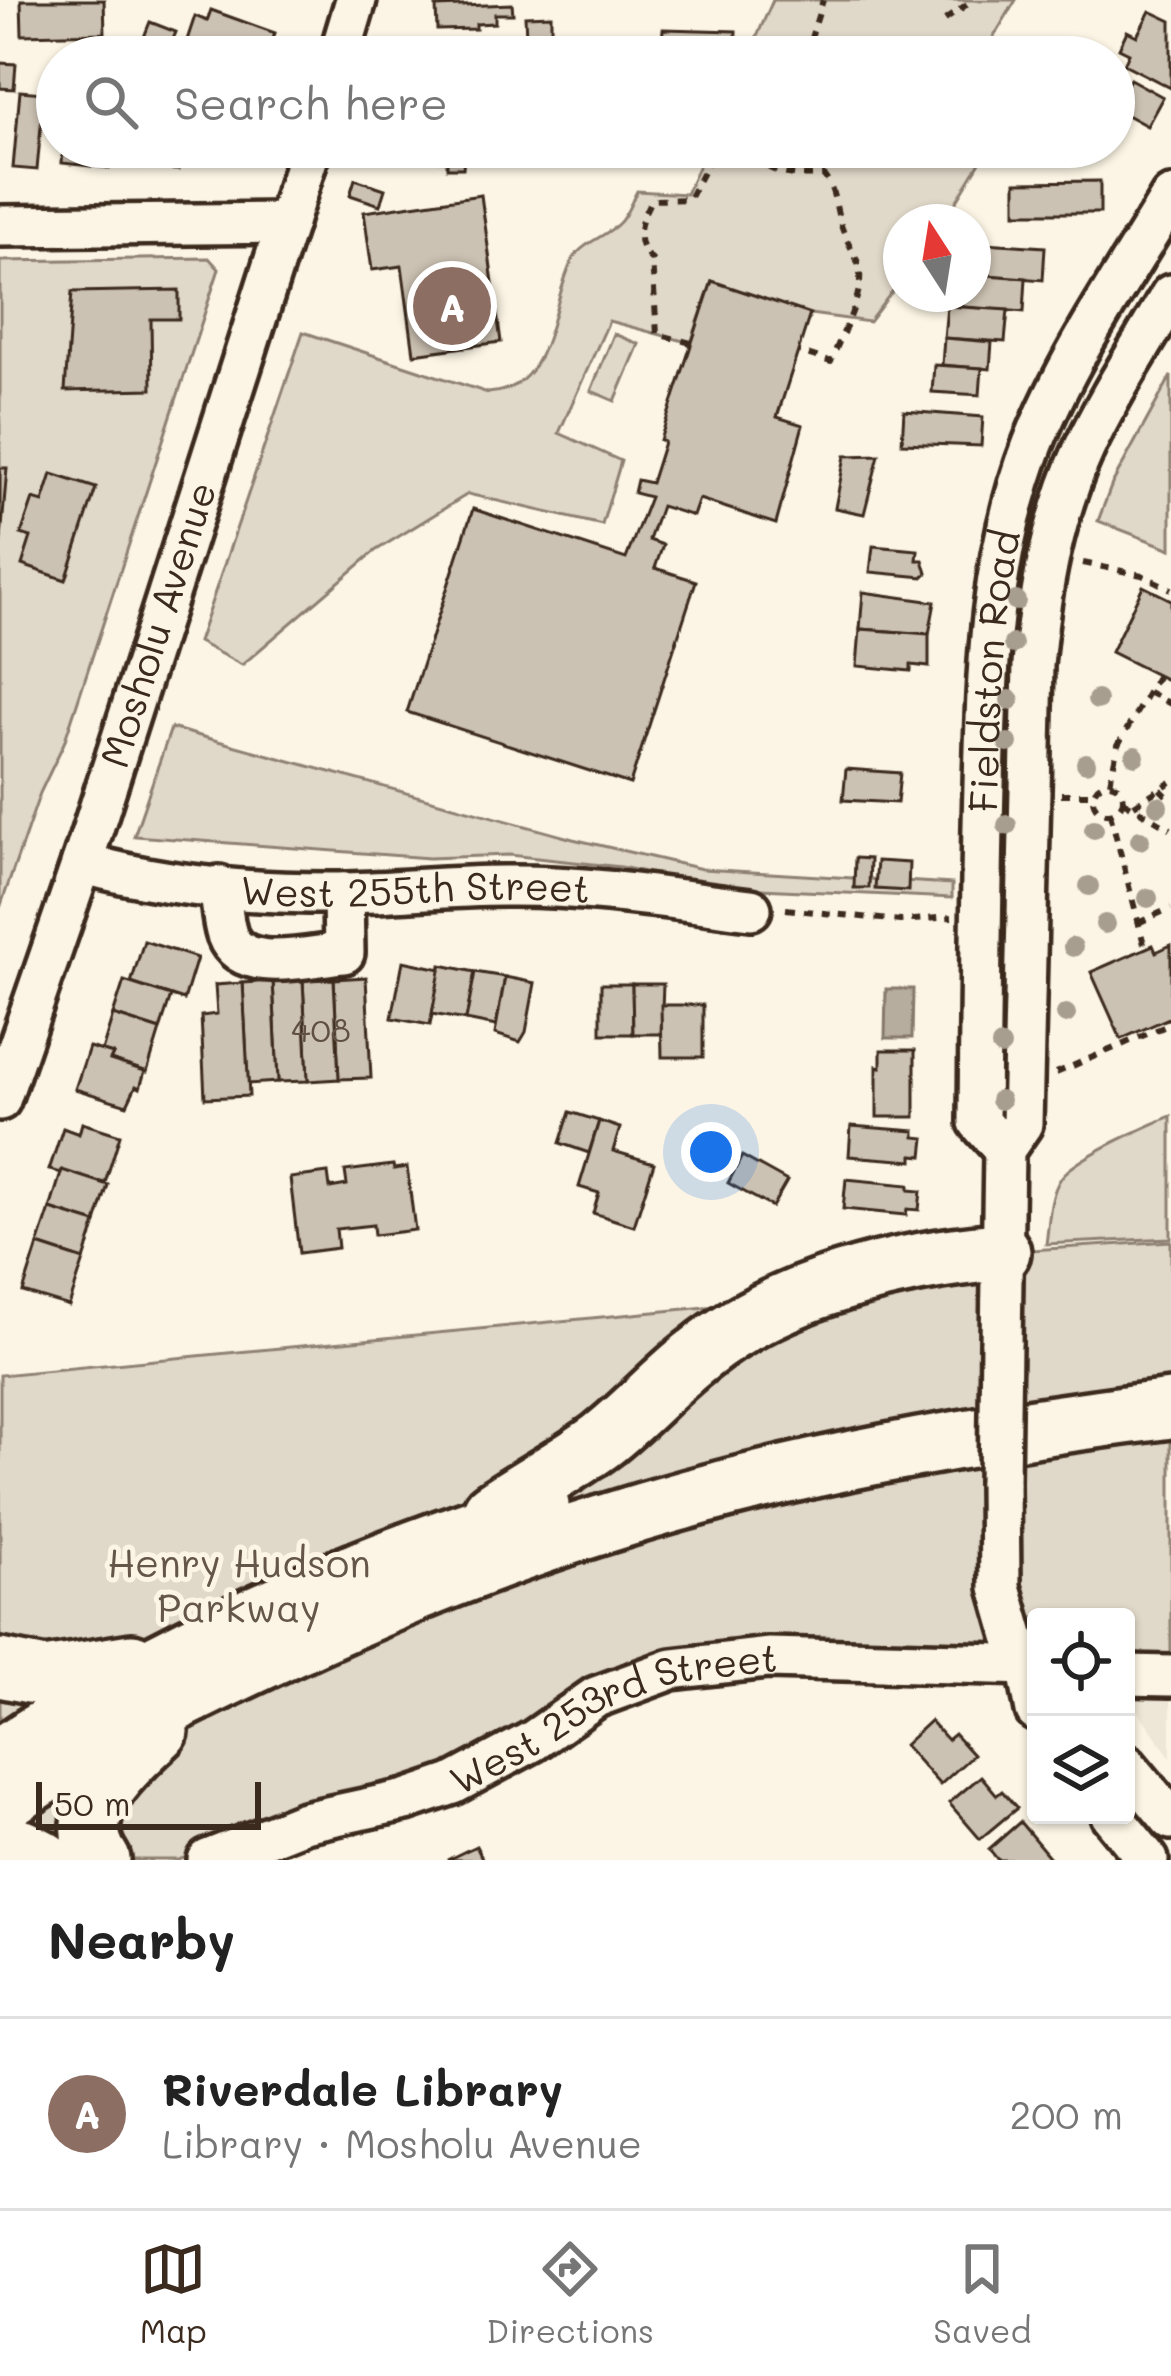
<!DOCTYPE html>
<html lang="en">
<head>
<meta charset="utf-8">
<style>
	:root { --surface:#fff; --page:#f2f2f2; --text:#222; --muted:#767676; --line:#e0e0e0; --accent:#3b2a1e }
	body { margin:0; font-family:Mali,sans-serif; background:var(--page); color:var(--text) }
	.controls { position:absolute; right:36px; bottom:36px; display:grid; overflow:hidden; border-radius:12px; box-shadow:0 3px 9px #0004 }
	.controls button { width:108px; height:108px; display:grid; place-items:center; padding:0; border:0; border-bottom:3px solid var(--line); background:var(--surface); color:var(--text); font:60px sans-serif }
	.compass { position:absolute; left:883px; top:204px; width:108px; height:108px; border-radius:50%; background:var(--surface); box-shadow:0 3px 9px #0004; rotate:348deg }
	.scale { position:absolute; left:36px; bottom:30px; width:225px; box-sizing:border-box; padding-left:12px; border:6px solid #3b2a1e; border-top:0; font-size:33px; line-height:42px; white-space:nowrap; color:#3b2a1e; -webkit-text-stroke:9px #fcf5e5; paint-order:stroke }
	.you { position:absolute; left:711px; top:1152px; width:42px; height:42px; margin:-30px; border:9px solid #fff; border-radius:50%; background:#1a73e8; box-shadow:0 0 0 18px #1a73e833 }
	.badge { display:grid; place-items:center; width:78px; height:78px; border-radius:50%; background:var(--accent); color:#fff; font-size:39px; font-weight:700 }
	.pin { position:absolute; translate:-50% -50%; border:6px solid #fff; box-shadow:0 3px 12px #0006 }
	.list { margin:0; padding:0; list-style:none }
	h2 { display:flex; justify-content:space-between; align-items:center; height:156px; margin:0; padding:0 48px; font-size:51px }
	h2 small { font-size:39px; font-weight:400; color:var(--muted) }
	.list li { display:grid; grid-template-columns:78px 1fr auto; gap:36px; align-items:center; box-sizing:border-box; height:192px; padding:0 48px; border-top:3px solid var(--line) }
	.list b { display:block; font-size:45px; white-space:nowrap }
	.list p { margin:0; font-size:39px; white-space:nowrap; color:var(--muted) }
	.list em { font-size:39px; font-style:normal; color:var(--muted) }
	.icon { flex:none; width:66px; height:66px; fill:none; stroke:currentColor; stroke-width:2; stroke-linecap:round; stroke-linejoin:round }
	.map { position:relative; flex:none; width:1171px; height:1860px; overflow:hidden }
	.search { position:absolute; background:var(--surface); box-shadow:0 3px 9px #0004; left:36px; right:36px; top:36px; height:132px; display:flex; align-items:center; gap:30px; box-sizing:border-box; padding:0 42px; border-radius:66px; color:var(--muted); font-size:45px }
	.sheet { height:348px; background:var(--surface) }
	nav { display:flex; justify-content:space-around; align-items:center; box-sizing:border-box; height:168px; border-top:3px solid var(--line); background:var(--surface); font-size:33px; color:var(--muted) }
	nav a { display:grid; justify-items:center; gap:6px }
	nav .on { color:var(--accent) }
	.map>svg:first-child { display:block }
</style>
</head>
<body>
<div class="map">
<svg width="1171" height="1860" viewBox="0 0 1171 1860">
	<rect width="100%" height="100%" fill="#fcf5e5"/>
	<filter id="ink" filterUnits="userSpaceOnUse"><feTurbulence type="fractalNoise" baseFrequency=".00833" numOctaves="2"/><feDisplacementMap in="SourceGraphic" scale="24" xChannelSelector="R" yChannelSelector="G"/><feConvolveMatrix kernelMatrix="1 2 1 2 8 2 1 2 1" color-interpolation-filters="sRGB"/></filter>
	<g filter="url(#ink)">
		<polygon fill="#eee6d6" points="1171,1690 1171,1758 1126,1694"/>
		<g fill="#e0d8c8" stroke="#8e8173" stroke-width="3">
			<polygon points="773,0 1016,0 984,53 988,57 748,57"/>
			<path d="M707,147H989L944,222H901V280L869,322L810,314L712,281L691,343L609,321L559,433L621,461L602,525L468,494L375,551L242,665L198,642L303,332L488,393C553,390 549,305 573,259C582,243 605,237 618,224C627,216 631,202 637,191L686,194Z"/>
			<polygon points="209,258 219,269 64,743 40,793 0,908 0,261"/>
			<polygon points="614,334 639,344 615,401 591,391"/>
			<polygon points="1171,376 1171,549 1098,521 1112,484"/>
			<polygon points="171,728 573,839 702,869 952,884 952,898 716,887 621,867 509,855 429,858 134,836"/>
			<path d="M1171,1116V1238L1046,1244C1049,1224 1049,1195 1061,1178C1074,1158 1146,1127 1171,1116Z"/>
			<polygon points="1171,1241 1171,1655 1126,1654 1126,1617 1036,1617 1036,1651 733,1642 626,1661 584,1687 533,1728 432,1774 318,1803 179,1860 0,1860 0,1375 727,1305 1001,1252"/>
		</g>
		<polygon fill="#b7ad9e" stroke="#85796b" stroke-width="3" points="886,989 913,989 912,1038 885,1038"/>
		<g fill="#ccc2b3" stroke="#3b2a1e" stroke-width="3">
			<polygon points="21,0 104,0 105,33 22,35"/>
			<polygon points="512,4 513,14 495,14 495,23 476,24 476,29 437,30 436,7"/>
			<polygon points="211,10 275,33 267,57 235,57 187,40 195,16 207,21"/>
			<polygon points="1150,11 1171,21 1171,88 1124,64 1129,53 1119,48 1127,31 1137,36"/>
			<polygon points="551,15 551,35 526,37 525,16"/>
			<polygon points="150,22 176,32 166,56 140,47"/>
			<polygon points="663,29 736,31 735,57 661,57"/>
			<polygon points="0,63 16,64 14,89 0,88"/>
			<polygon points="1130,79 1163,97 1147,126 1114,108"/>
			<polygon points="20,91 44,93 37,170 13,168"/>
			<polygon points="63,147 112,147 110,168 62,163"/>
			<polygon points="133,147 180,147 178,170 132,167"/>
			<polygon points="199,147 239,147 234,161"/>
			<polygon points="410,147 465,147 463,168 447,168 447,161 409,159"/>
			<polygon points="355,179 385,189 380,205 350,195"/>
			<polygon points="1100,181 1100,213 1016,213 1016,182"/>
			<polygon points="481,195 501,342 414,354 402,266 372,270 364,212"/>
			<polygon points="984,243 1045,247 1043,280 982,275"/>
			<polygon points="973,274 1026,278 1024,312 962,307 963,294 973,294"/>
			<polygon points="712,281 810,314 777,417 803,425 776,524 699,499 693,516 661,506 649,540 663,545 655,568 696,581 630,784 407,712 473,509 626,559 650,497 634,493 637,480 651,483 664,442 660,440"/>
			<polygon points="179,290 179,319 151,319 152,389 65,391 72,292"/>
			<polygon points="947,306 1008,310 1005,342 944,338"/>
			<polygon points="944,338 992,342 990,369 942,365"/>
			<polygon points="934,365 982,368 980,395 932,392"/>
			<polygon points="904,411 983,417 981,446 902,443"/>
			<polygon points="879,455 864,514 835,508 845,456"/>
			<polygon points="0,468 7,468 0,552"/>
			<polygon points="52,474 96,488 66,580 22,565 31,537 21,534 33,499 43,502"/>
			<polygon points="873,546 918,550 917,560 923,560 927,573 923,577 870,572"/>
			<polygon points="1143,586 1171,600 1171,673 1167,680 1111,652"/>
			<polygon points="863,592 935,602 929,634 860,629"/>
			<polygon points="860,629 929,634 929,667 911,665 911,671 857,666"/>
			<polygon points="846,769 900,773 897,803 843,800"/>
			<polygon points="855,858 870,859 869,888 854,888"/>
			<polygon points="877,861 909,863 908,891 875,889"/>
			<polygon points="144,941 197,958 184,1000 131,983"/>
			<polygon points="1153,945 1156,952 1171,945 1171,1017 1121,1039 1091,972"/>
			<polygon points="403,961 441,969 430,1025 392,1018"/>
			<polygon points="441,965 475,972 466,1020 432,1014"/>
			<polygon points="475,972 505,977 496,1026 466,1020"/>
			<polygon points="366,977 371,1078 339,1079 334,979"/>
			<polygon points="505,977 535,983 526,1032 520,1042 495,1034"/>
			<polygon points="334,979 339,1079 308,1081 303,980"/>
			<polygon points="303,980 308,1081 278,1082 273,981"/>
			<polygon points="124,981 171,996 160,1030 113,1015"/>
			<polygon points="273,981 278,1082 248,1084 243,983"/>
			<polygon points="243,983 249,1096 205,1098 201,1016 217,1014 215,985"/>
			<polygon points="601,984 632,984 633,1034 601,1034"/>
			<polygon points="632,984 663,984 661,1034 633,1034"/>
			<polygon points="661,1005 703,1005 703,1057 662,1057"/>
			<polygon points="113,1015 160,1030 147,1072 110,1060 113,1054 102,1051"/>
			<polygon points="89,1047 113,1054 110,1060 145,1071 140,1088 136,1086 127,1105 75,1089"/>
			<polygon points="881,1050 915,1050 915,1117 877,1117 877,1066 881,1067"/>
			<polygon points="570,1112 599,1121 589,1153 560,1143"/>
			<polygon points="599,1121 620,1128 613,1151 654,1163 634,1226 593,1213 599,1193 579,1187"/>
			<polygon points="82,1123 120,1135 105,1183 49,1170 63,1128 79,1134"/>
			<polygon points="851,1126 915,1131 915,1137 925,1138 923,1156 913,1155 913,1161 849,1156"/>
			<polygon points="742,1156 787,1181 772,1207 728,1183"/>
			<polygon points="393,1165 394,1169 407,1167 415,1230 374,1235 373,1225 336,1229 338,1248 299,1253 290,1178 328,1173 330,1188 347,1185 345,1171"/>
			<polygon points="62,1170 108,1185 96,1223 50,1209"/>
			<polygon points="846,1179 909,1185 909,1190 921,1191 919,1210 907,1209 906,1215 843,1209"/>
			<polygon points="50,1209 96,1223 84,1260 38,1245"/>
			<polygon points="38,1245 84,1260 69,1306 23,1292"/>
			<polygon points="930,1721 947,1740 954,1734 973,1755 940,1785 904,1745"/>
			<polygon points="981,1776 997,1795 1002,1791 1017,1808 980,1839 949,1803"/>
			<polygon points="1020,1822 1052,1860 998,1860 989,1849"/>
			<polygon points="476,1846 483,1860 447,1860"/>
		</g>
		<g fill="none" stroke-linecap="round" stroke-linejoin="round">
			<g stroke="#3b2a1e" stroke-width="48">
				<g id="minor">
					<polyline points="339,57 356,0"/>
					<polyline points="0,226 287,223"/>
					<path id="s1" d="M82,863C165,887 260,894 347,893C402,892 457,885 513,886C593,886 672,899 751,909"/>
					<path d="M219,886C222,901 222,920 227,935C242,976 311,955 344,953L343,893"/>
					<path id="s2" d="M0,1100L82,863L311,147"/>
					<path id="s3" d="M1004,1150L979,1122C980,1010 981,897 984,785C987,668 990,554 1033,444C1067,358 1123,277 1171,197"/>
					<path d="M1001,1344L1004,1150L1022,1124L1033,665C1040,590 1053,517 1084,449C1109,395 1142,346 1171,295"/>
					<polyline points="999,1482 1000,1587 1015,1639 1027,1664 1036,1711"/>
					<polyline points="1126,1675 1171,1676"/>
					<polyline points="1126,1765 1171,1819"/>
					<polyline points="1111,1815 1148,1860"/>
					<path id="s4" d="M208,1860L304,1822L406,1800L453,1784L533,1741L596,1697L672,1669L768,1658L1036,1665"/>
				</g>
			</g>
			<g stroke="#3b2a1e" stroke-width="66">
				<g id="highway">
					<path d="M492,1511C527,1487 567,1466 601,1441C635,1415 664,1381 698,1355C779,1289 899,1260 1001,1252"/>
					<polyline points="0,1668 45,1677 132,1663"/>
					<path d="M0,1758C160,1648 357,1565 540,1506"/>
					<path d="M0,1804C76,1751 162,1708 246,1668C361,1613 479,1563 601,1525C784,1466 980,1433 1171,1409"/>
					<polyline points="0,1847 23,1849 44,1860"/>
					<path d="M101,1860C67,1811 125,1764 159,1731"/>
				</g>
			</g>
			<g stroke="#3b2a1e" stroke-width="6" stroke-dasharray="9 9" stroke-linecap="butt">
				<polyline points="945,20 973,0"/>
				<polyline points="805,57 823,0"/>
				<path d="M739,147C772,173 781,177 823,175C836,189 835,210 842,228C846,240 854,251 858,263C868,291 841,333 831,362L798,351"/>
				<path d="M691,343L657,334L652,260C632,244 640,220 651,200L689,199L716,147"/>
				<polyline points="1083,563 1142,575 1171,589"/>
				<polyline points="1148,692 1171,704"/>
				<polyline points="1110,782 1118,745 1158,675"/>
				<circle cx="1108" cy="798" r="15"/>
				<polyline points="1160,789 1171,800"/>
				<polyline points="1061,794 1093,794"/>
				<polyline points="1123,801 1171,829"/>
				<polyline points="1134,805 1171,782"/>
				<polyline points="1110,813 1145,948"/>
				<polyline points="786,909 900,921 952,917"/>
				<polyline points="1138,923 1171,908"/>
				<polyline points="1056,1073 1168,1025 1166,1019"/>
			</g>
			<use href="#minor" stroke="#fcf5e5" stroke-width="39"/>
			<use href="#highway" stroke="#fcf5e5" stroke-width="57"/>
			<g stroke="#3b2a1e" stroke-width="48" stroke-linecap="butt">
				<polyline id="minor-bridge" points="999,1482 1001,1344"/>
			</g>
			<use href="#minor-bridge" stroke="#fcf5e5" stroke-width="39"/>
		</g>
		<g fill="#a89e8f">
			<circle cx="1016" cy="601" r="10"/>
			<circle cx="1013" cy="644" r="10"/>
			<circle cx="1010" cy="700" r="10"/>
			<circle cx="1097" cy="700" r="10"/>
			<circle cx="1008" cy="743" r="10"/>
			<circle cx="1135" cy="756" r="10"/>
			<circle cx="1086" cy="763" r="10"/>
			<circle cx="1158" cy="806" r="10"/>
			<circle cx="1007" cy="825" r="10"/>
			<circle cx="1094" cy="829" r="10"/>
			<circle cx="1140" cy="840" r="10"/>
			<circle cx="1089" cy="886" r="10"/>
			<circle cx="1148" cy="898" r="10"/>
			<circle cx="1105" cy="924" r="10"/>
			<circle cx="1073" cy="947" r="10"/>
			<circle cx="1066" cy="1014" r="10"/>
			<circle cx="1001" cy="1046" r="10"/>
			<circle cx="1000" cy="1100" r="10"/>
		</g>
	</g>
	<g text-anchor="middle" stroke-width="10" stroke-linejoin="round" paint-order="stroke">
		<g font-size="33" fill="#5f5043">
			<text x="321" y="1042">408</text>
		</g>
		<g font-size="39" fill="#3b2a1e" stroke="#fcf5e5">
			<text dy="14" stroke="none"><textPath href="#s2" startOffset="501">Mosholu Avenue</textPath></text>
			<text dy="14" stroke="none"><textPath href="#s3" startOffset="489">Fieldston Road</textPath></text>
			<text dy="14" stroke="none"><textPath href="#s1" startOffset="336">West 255th Street</textPath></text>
			<text dy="14" stroke="none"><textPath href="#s4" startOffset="435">West 253rd Street</textPath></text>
		</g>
		<g font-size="39" fill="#645648" stroke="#fcf5e5">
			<text x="239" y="1577">Henry Hudson<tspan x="239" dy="45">Parkway</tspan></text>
		</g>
	</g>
</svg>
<div class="controls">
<button><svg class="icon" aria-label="locate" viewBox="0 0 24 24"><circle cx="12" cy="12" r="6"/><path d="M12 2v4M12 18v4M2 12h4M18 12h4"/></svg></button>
<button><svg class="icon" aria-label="layers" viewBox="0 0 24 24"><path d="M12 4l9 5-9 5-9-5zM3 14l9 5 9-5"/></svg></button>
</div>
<svg class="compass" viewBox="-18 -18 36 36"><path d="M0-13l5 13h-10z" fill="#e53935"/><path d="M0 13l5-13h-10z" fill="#767676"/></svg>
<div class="scale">50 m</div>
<div class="you"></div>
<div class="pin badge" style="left:452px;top:306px;background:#8d6e63">A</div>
<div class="search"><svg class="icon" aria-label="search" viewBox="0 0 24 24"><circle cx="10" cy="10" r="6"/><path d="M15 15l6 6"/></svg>Search here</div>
</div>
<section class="sheet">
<h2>Nearby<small></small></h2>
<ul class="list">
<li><span class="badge" style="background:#8d6e63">A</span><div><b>Riverdale Library</b><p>Library · Mosholu Avenue</p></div><em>200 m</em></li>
</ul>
</section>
<nav>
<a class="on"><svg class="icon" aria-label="map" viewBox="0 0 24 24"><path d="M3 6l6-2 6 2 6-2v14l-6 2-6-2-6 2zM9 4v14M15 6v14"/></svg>Map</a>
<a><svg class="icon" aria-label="directions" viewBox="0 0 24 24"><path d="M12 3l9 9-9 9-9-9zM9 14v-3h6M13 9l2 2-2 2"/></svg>Directions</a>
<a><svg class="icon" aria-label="saved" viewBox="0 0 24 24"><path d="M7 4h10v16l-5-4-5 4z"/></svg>Saved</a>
</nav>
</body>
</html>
